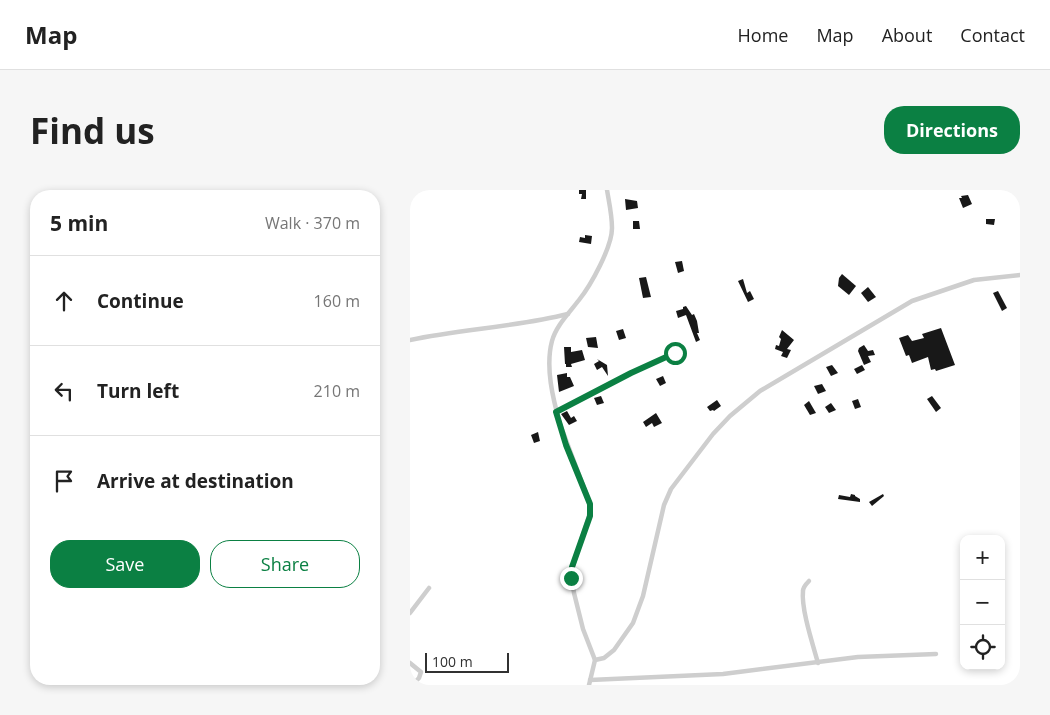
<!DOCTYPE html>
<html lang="en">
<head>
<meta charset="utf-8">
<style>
	:root { --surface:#fff; --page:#f6f6f6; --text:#222; --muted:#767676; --line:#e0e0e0; --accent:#0b8043 }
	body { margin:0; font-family:"Open Sans",sans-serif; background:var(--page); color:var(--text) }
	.controls { position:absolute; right:15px; bottom:15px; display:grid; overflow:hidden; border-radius:10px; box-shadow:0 2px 8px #0003 }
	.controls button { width:45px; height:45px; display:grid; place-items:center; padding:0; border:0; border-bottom:1px solid var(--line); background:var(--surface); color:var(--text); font:25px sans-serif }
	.scale { position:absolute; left:15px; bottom:12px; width:84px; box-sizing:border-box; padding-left:5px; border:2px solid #313131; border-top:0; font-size:14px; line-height:18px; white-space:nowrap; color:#313131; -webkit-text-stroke:4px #fff; paint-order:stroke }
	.stop { position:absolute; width:15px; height:15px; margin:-11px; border:4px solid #0b8043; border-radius:50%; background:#fff }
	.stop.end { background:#0b8043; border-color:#fff; box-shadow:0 1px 5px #0008 }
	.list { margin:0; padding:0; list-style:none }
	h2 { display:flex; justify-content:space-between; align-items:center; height:65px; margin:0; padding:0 20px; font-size:21px }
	h2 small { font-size:16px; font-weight:400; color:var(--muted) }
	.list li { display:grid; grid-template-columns:32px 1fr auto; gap:15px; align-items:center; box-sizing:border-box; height:90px; padding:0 20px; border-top:1px solid var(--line) }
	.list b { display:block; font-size:19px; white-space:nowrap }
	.list em { font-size:16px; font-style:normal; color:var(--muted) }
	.actions { display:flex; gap:10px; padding:15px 20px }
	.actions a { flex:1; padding:11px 0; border:1px solid var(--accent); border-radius:20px; text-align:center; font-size:18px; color:var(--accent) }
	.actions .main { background:var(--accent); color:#fff }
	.icon { flex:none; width:28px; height:28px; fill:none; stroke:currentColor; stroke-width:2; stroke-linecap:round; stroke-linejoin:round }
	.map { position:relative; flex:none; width:610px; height:495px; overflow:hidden; border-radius:20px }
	header { display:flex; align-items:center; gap:30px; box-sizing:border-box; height:70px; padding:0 25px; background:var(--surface); border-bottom:1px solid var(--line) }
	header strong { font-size:24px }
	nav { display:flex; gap:28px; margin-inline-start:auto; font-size:18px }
	.intro { display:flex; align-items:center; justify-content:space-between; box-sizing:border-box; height:120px; padding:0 30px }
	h1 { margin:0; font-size:35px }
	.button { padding:12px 22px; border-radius:20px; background:var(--accent); color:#fff; font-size:18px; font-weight:700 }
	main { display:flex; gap:30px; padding:0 30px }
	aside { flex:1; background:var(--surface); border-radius:20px; box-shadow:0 2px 8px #0003 }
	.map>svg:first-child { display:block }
</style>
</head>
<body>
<header>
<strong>Map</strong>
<nav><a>Home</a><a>Map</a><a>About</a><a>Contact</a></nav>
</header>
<div class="intro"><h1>Find us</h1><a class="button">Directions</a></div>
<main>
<aside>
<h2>5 min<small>Walk · 370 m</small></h2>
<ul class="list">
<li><svg class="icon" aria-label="ahead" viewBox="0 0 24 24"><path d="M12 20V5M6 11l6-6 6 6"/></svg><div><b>Continue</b></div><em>160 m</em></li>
<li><svg class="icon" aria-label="left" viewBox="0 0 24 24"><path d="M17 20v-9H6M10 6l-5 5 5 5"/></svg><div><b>Turn left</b></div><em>210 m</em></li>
<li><svg class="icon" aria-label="arrive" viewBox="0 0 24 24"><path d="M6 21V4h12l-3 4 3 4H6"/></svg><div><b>Arrive at destination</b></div></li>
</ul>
<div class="actions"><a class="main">Save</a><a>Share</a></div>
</aside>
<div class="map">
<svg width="610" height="495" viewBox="0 0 610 495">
	<rect width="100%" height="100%" fill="#fff"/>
	<g fill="#181818">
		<polygon points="169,0 176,0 176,9 171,9 172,4 169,4"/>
		<polygon points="558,5 562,14 553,18 549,8 552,8 551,6"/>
		<polygon points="215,9 227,11 228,18 216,20"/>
		<polygon points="576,29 585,29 584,35 576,34"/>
		<polygon points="223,31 229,31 230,39 223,39"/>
		<polygon points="175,45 182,46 181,54 169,52 170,47 175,48"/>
		<polygon points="272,71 274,81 268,83 265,72"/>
		<polygon points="432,84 446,96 439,105 428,96 429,88"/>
		<polygon points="236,87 241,107 233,108 229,88"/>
		<polygon points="333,89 337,103 340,101 344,109 338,112 328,91"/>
		<polygon points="458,97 466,107 458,112 451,103"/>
		<polygon points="588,101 597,118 592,121 583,103"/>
		<polygon points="276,116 282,125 284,124 287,131 289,143 287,143 290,150 286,152 276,125 268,128 266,121 273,119 273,117"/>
		<polygon points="531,138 545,175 526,181 525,179 521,180 518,167 502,173 499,165 496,166 489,148 498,145 502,151 514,148 512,144"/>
		<polygon points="213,139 216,148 209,150 206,141"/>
		<polygon points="372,140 384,150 377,159 381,160 377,168 371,166 373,162 365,159 366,155 369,156 371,149 369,147"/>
		<polygon points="186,147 188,158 178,157 176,148"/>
		<polygon points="454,155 458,161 463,160 465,165 458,166 461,172 454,175 448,161 449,158"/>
		<polygon points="154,157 161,157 161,162 172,160 175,170 161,174 162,177 156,177 156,174 155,174"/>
		<polygon points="187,169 197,175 198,186 192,177 187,180 184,174 189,171"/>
		<polygon points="422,175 428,183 421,186 416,177"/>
		<polygon points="452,175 455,180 447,184 444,179"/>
		<polygon points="157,183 157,187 160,187 164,196 149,202 147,185"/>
		<polygon points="253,186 256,193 250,196 246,189"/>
		<polygon points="412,194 416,201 408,204 404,196"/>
		<polygon points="191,206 194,213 187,215 184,208"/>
		<polygon points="522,206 531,218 526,222 517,209"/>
		<polygon points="448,209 451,217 445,219 442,211"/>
		<polygon points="307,210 311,216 304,221 303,220 300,221 297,217"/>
		<polygon points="399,211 406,223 400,225 394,215"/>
		<polygon points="421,213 426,220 419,223 415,217"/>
		<polygon points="157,221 161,228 164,226 167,231 159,235 151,224"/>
		<polygon points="246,223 252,233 244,237 242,233 236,237 233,232"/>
		<polygon points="128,242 130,251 124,253 121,245"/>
		<polygon points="441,304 445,305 445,306 450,309 450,312 428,309 429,305 440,307"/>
		<polygon points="473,304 474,306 462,316 459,312"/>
	</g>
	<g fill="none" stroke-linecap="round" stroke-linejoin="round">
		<g stroke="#cecece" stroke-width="4.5">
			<path d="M0,150C52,139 106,137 158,124"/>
			<polyline points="146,222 221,183 265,163"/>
			<path d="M399,391C396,394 393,397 393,401C391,419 403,455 408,473"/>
			<polyline points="0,423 19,398"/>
			<polyline points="185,470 194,468 204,460 223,433 233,406 254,315 261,299 303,244 320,226 350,201 502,111 564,90 610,85"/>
			<polyline points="0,473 11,482 9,488 2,495"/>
			<polyline points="180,490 313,484 448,467 526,464"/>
			<path d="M179,495L185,470L173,439L164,403L161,382L179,326L180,314L150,234C143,209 135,177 142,151C146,136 159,123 169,110C181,95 202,57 202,38C202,25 199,12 197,0"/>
		</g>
	</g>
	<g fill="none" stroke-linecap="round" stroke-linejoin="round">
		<polyline stroke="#0b8043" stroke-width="6" points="161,388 162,377 180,326 180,314 156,255 146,222 221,183 265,163"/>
	</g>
</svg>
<div class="controls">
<button>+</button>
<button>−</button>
<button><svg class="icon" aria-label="locate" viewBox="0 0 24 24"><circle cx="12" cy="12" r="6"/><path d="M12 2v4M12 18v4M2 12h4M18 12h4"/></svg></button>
</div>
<div class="scale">100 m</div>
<div class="stop" style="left:265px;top:163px"></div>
<div class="stop end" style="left:161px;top:388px"></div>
</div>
</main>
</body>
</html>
